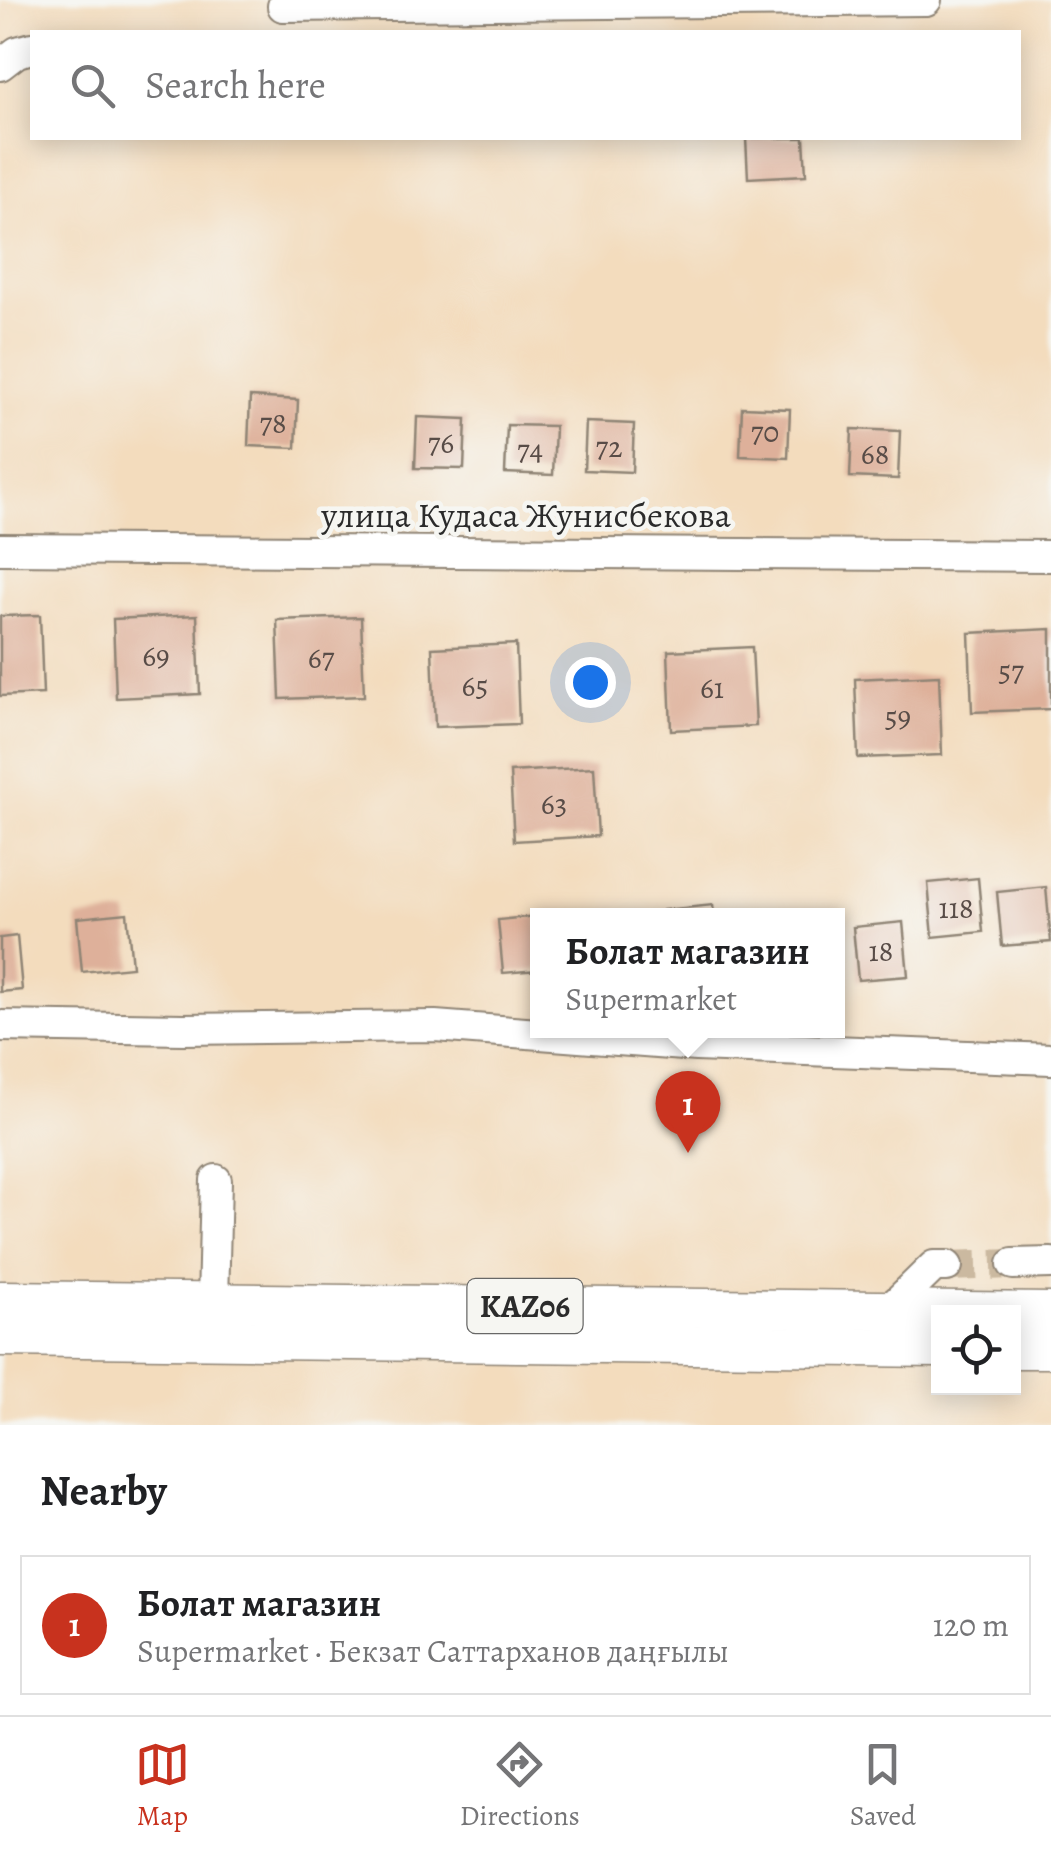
<!DOCTYPE html>
<html lang="en">
<head>
<meta charset="utf-8">
<style>
	:root { --surface:#fff; --page:#f6f6f6; --text:#202124; --muted:#757577; --line:#e0e0e0; --accent:#c8321e }
	body { margin:0; font-family:Alegreya,serif; background:var(--page); color:var(--text) }
	.controls { position:absolute; right:30px; bottom:30px; display:grid; overflow:hidden; border-radius:0px; box-shadow:0 5px 25px #0003 }
	.controls button { width:90px; height:90px; display:grid; place-items:center; padding:0; border:0; border-bottom:2px solid var(--line); background:var(--surface); color:var(--text); font:50px sans-serif }
	.you { position:absolute; left:590px; top:682px; width:35px; height:35px; margin:-25px; border:8px solid #fff; border-radius:50%; background:#1a73e8; box-shadow:0 0 0 15px #1a73e833 }
	.badge { display:grid; place-items:center; width:65px; height:65px; border-radius:50%; background:var(--accent); color:#fff; font-size:32px; font-weight:700 }
	.pin { position:absolute; translate:-50% -82px; filter:drop-shadow(0 2px 5px #0008) }
	.pin::after { content:''; position:absolute; top:52px; width:35px; height:30px; background:inherit; clip-path:polygon(0 0,100% 0,50% 100%) }
	.popup { position:absolute; left:530px; top:908px; width:315px; height:130px; box-sizing:border-box; display:grid; place-content:center; border-radius:0px; background:var(--surface); filter:drop-shadow(0 2px 8px #0005); font-size:32px; white-space:nowrap; color:var(--muted) }
	.popup b { font-size:38px; color:var(--text) }
	.popup::after { content:''; position:absolute; left:50%; top:100%; margin-left:-20px; border:20px solid transparent; border-top-color:var(--surface) }
	.list { margin:0; padding:0; list-style:none }
	h2 { display:flex; justify-content:space-between; align-items:center; height:130px; margin:0; padding:0 40px; font-size:42px }
	h2 small { font-size:32px; font-weight:400; color:var(--muted) }
	.list li { display:grid; grid-template-columns:65px 1fr auto; gap:30px; align-items:center; box-sizing:border-box; height:140px; margin:0 20px 20px; padding:0 20px; border:2px solid var(--line); border-radius:0px }
	.list b { display:block; font-size:38px; white-space:nowrap }
	.list p { margin:0; font-size:32px; white-space:nowrap; color:var(--muted) }
	.list em { font-size:32px; font-style:normal; color:var(--muted) }
	.icon { flex:none; width:55px; height:55px; fill:none; stroke:currentColor; stroke-width:2; stroke-linecap:round; stroke-linejoin:round }
	.map { position:relative; flex:none; width:1051px; height:1425px; overflow:hidden }
	.search { position:absolute; background:var(--surface); box-shadow:0 5px 25px #0003; left:30px; right:30px; top:30px; height:110px; display:flex; align-items:center; gap:25px; box-sizing:border-box; padding:0 35px; border-radius:0px; color:var(--muted); font-size:38px }
	.sheet { height:290px; background:var(--surface) }
	nav { display:flex; justify-content:space-around; align-items:center; box-sizing:border-box; height:140px; border-top:2px solid var(--line); background:var(--surface); font-size:28px; color:var(--muted) }
	nav a { display:grid; justify-items:center; gap:5px }
	nav .on { color:var(--accent) }
	.map>svg:first-child { display:block }
</style>
</head>
<body>
<div class="map">
<svg width="1051" height="1425" viewBox="0 0 1051 1425">
	<rect width="100%" height="100%" fill="#f6f6f2"/>
	<filter id="ink" filterUnits="userSpaceOnUse"><feTurbulence type="fractalNoise" baseFrequency=".01" numOctaves="2"/><feDisplacementMap in="SourceGraphic" scale="20" xChannelSelector="R" yChannelSelector="G"/><feConvolveMatrix kernelMatrix="1 2 1 2 8 2 1 2 1" color-interpolation-filters="sRGB"/></filter>
	<filter id="wash" filterUnits="userSpaceOnUse"><feTurbulence type="fractalNoise" baseFrequency=".0048" numOctaves="4" result="noise"/><feDisplacementMap in="SourceGraphic" scale="40" xChannelSelector="R" yChannelSelector="G"/><feGaussianBlur stdDeviation="2.25" result="paint"/><feColorMatrix in="noise" values="0 0 0 0 0 0 0 0 0 0 0 0 0 0 0 0 0 1.4 0 .05"/><feComposite in="paint" operator="in"/></filter>
	<g filter="url(#wash)">
		<rect width="100%" height="100%" fill="#f3dcbd"/>
		<g id="blocks">
			<g fill="#deb09a">
				<polygon points="746,138 804,138 806,175 748,178"/>
				<polygon points="250,397 298,400 296,448 248,446"/>
				<polygon points="742,407 790,409 788,458 740,456"/>
				<polygon points="417,417 466,419 464,469 415,468"/>
				<polygon points="586,422 634,424 632,472 584,470"/>
				<polygon points="507,425 555,426 553,475 505,473"/>
				<polygon points="852,429 900,431 898,479 850,477"/>
				<polygon points="40,615 43,694 0,696 0,616"/>
				<polygon points="197,615 200,694 116,698 113,619"/>
				<polygon points="361,617 364,696 280,699 277,620"/>
				<polygon points="1051,629 1051,709 972,712 969,633"/>
				<polygon points="516,644 519,724 435,727 432,648"/>
				<polygon points="752,647 756,726 671,730 668,651"/>
				<polygon points="939,675 942,755 858,758 855,679"/>
				<polygon points="594,767 598,836 514,841 510,772"/>
				<polygon points="978,878 983,932 933,937 928,883"/>
				<polygon points="1046,887 1051,942 1002,946 997,892"/>
				<polygon points="713,905 714,916 664,916 663,910"/>
				<polygon points="127,913 132,967 82,972 77,918"/>
				<polygon points="538,916 538,970 503,973 498,920"/>
				<polygon points="903,922 908,976 858,980 853,927"/>
				<polygon points="17,936 22,990 0,992 0,938"/>
			</g>
		</g>
	</g>
	<g filter="url(#ink)">
		<use href="#blocks" fill-opacity="0" stroke="#8f8474" stroke-width="2.5"/>
		<g fill="none" stroke-linecap="round" stroke-linejoin="round">
			<polyline stroke="#cbb9a0" stroke-width="30" stroke-dasharray="30 15" stroke-linecap="butt" points="947,1266 1013,1264"/>
			<g stroke="#8f8474" stroke-width="34">
				<g id="minor">
					<polyline points="283,6 926,0"/>
					<polyline points="0,65 17,52 32,48"/>
					<polyline points="0,549 1051,556"/>
					<polyline points="0,1026 183,1029 435,1026 696,1046 1051,1059"/>
					<polyline points="1013,1264 1051,1263"/>
					<polyline points="213,1302 216,1180"/>
					<polyline points="887,1312 934,1266 947,1266"/>
				</g>
			</g>
			<g stroke="#8f8474" stroke-width="41">
				<g id="major">
					<polyline points="0,1300 1051,1312"/>
					<polyline points="0,1337 938,1348"/>
					<polyline points="1014,1349 1051,1349"/>
				</g>
			</g>
			<use href="#minor" stroke="#fff" stroke-width="30"/>
			<use href="#major" stroke="#fff" stroke-width="38"/>
		</g>
	</g>
	<g text-anchor="middle" stroke-width="9" stroke-linejoin="round" paint-order="stroke">
		<g font-size="30" fill="#584c47">
			<text x="273" y="433">78</text>
			<text x="765" y="442">70</text>
			<text x="441" y="453">76</text>
			<text x="609" y="457">72</text>
			<text x="530" y="460">74</text>
			<text x="875" y="464">68</text>
			<text x="156" y="666">69</text>
			<text x="321" y="668">67</text>
			<text x="1011" y="681">57</text>
			<text x="475" y="696">65</text>
			<text x="712" y="698">61</text>
			<text x="898" y="727">59</text>
			<text x="554" y="814">63</text>
			<text x="956" y="918">118</text>
			<text x="881" y="961">18</text>
		</g>
		<rect fill="#f6f6f2" stroke="#686867" stroke-width="2.5" x="467.5" y="1279" width="115" height="54" rx="8"/>
		<g font-size="32" font-weight="bold" fill="#2b2b2b">
			<text x="525" y="1317">KАZ06</text>
		</g>
		<g font-size="35" fill="#2b2b2b" stroke="#f6f6f2">
			<text x="526" y="527">улица Кудаса Жунисбекова</text>
		</g>
	</g>
</svg>
<div class="controls">
<button><svg class="icon" aria-label="locate" viewBox="0 0 24 24"><circle cx="12" cy="12" r="6"/><path d="M12 2v4M12 18v4M2 12h4M18 12h4"/></svg></button>
</div>
<div class="you"></div>
<div class="pin badge" style="left:688px;top:1153px">1</div>
<div class="popup"><b>Болат магазин</b>Supermarket</div>
<div class="search"><svg class="icon" aria-label="search" viewBox="0 0 24 24"><circle cx="10" cy="10" r="6"/><path d="M15 15l6 6"/></svg>Search here</div>
</div>
<section class="sheet">
<h2>Nearby<small></small></h2>
<ul class="list">
<li><span class="badge">1</span><div><b>Болат магазин</b><p>Supermarket · Бекзат Саттарханов даңғылы</p></div><em>120 m</em></li>
</ul>
</section>
<nav>
<a class="on"><svg class="icon" aria-label="map" viewBox="0 0 24 24"><path d="M3 6l6-2 6 2 6-2v14l-6 2-6-2-6 2zM9 4v14M15 6v14"/></svg>Map</a>
<a><svg class="icon" aria-label="directions" viewBox="0 0 24 24"><path d="M12 3l9 9-9 9-9-9zM9 14v-3h6M13 9l2 2-2 2"/></svg>Directions</a>
<a><svg class="icon" aria-label="saved" viewBox="0 0 24 24"><path d="M7 4h10v16l-5-4-5 4z"/></svg>Saved</a>
</nav>
</body>
</html>
